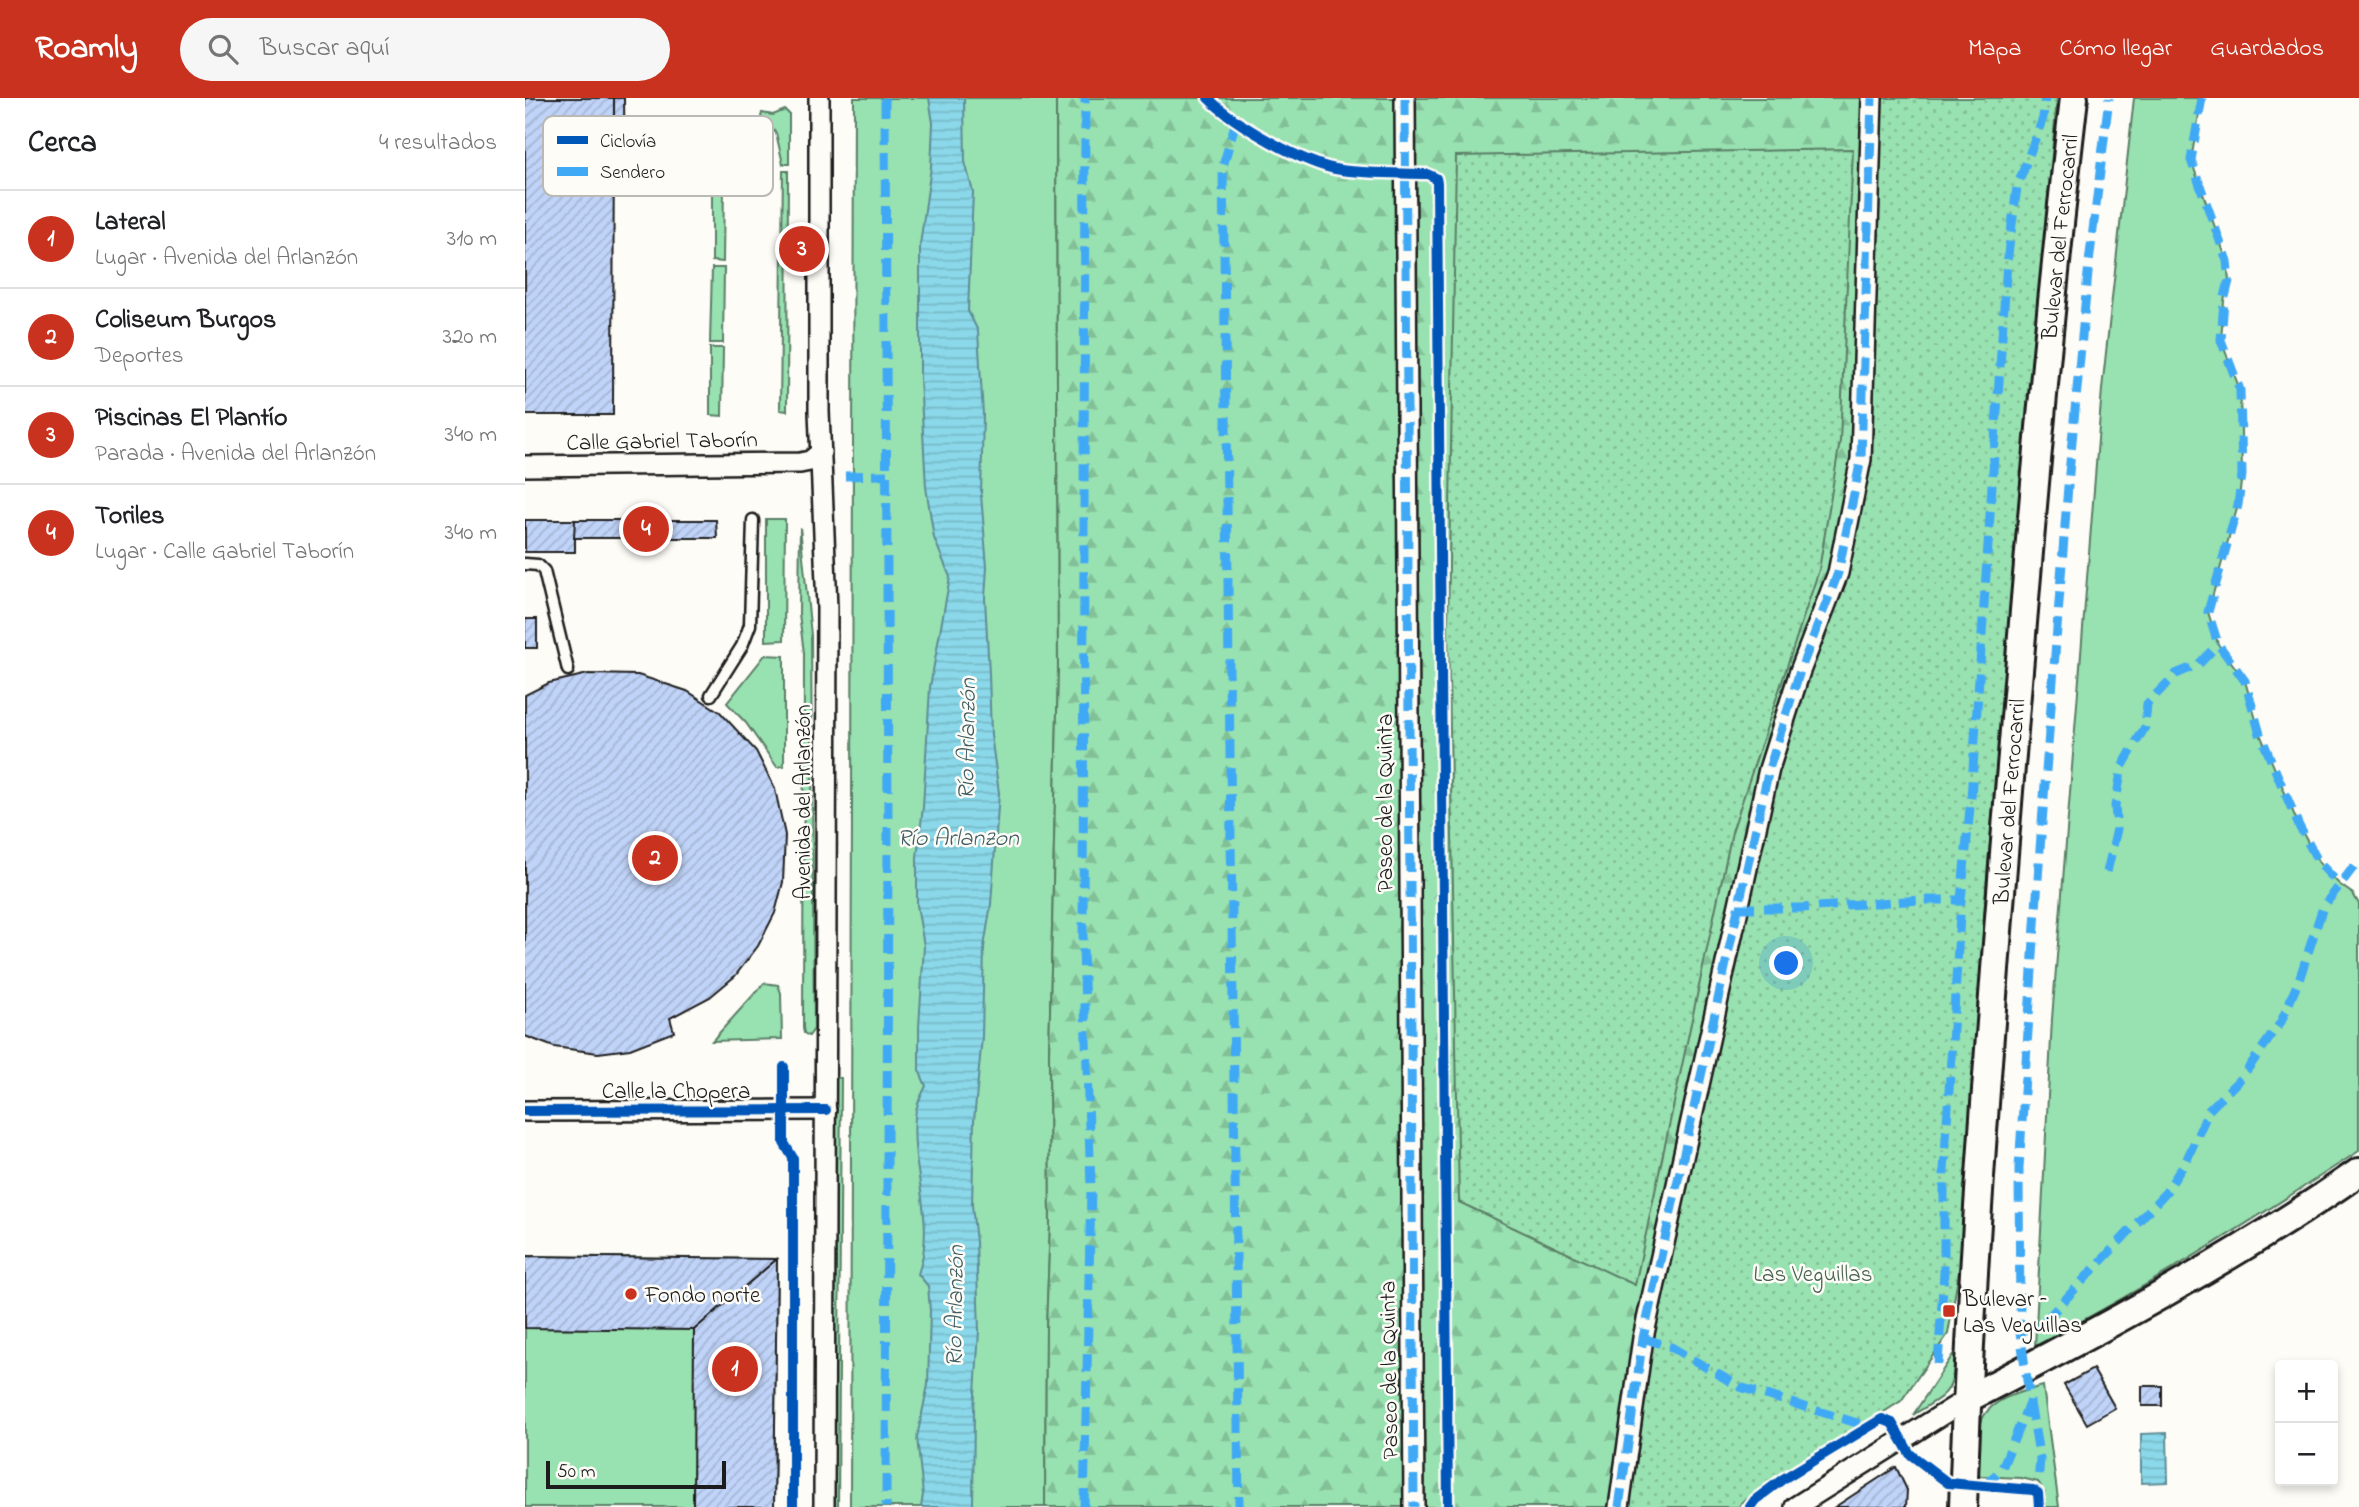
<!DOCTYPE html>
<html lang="es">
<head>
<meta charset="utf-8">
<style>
	:root { --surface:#fff; --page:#f6f6f6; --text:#202124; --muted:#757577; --line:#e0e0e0; --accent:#c8321e }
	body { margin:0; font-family:"Indie Flower",sans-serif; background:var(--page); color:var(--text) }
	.controls { position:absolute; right:21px; bottom:21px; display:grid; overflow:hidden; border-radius:7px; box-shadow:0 4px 10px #0003 }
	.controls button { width:63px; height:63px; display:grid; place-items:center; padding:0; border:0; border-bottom:2px solid var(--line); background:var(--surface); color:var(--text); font:35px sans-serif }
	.scale { position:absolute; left:21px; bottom:18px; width:180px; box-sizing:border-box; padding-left:7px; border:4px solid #1c1c1c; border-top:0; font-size:19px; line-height:24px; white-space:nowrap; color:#1c1c1c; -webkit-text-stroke:5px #fdfcf7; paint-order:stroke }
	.you { position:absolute; left:1262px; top:866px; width:24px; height:24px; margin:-18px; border:5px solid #fff; border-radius:50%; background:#1a73e8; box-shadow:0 0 0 10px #1a73e833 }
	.badge { display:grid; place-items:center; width:46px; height:46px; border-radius:50%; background:var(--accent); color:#fff; font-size:23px; font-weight:700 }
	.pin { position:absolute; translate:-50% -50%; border:4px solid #fff; box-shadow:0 2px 7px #0006 }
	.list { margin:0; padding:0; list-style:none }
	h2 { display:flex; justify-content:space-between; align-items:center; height:91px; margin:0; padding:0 28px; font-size:30px }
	h2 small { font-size:23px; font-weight:400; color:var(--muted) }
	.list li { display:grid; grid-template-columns:46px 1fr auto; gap:21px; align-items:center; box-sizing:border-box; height:98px; padding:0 28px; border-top:2px solid var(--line) }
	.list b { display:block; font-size:26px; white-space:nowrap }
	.list p { margin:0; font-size:23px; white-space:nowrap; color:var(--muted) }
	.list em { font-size:23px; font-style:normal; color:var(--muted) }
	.icon { flex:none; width:38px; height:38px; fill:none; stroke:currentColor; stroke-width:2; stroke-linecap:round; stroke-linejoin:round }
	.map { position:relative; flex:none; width:1834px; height:1409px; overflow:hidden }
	header { display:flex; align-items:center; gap:42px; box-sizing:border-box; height:98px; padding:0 35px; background:var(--accent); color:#fff }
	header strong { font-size:33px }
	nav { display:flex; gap:38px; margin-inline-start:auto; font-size:24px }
	.search { width:490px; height:63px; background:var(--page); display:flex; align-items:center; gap:18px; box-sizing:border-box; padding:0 24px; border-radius:38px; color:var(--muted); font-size:26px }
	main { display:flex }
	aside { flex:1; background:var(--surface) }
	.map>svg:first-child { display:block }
</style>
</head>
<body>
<header>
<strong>Roamly</strong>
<div class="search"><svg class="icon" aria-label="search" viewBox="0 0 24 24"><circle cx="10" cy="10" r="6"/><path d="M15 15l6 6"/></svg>Buscar aquí</div>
<nav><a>Mapa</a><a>Cómo llegar</a><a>Guardados</a></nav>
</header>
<main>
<aside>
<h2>Cerca<small>4 resultados</small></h2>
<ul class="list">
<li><span class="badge">1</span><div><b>Lateral</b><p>Lugar · Avenida del Arlanzón</p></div><em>310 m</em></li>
<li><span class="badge">2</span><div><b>Coliseum Burgos</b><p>Deportes</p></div><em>320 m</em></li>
<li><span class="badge">3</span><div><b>Piscinas El Plantío</b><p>Parada · Avenida del Arlanzón</p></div><em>340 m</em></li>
<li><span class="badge">4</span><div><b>Toriles</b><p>Lugar · Calle Gabriel Taborín</p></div><em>340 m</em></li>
</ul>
</aside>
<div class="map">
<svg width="1834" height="1409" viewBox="0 0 1834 1409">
	<defs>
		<pattern id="forest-firs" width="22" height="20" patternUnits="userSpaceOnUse" patternTransform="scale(1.75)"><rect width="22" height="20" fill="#98e1b0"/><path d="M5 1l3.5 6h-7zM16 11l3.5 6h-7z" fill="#82c097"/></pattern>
		<pattern id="park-dots" width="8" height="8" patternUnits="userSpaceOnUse" patternTransform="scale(1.75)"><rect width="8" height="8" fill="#98e1b0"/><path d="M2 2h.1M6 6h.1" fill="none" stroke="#82c097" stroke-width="1.8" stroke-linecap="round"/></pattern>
		<pattern id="water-rules" width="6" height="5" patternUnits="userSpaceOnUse" patternTransform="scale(1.75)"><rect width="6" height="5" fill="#8ad8e9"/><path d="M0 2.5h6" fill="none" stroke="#76b9c7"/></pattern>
		<pattern id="building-hatch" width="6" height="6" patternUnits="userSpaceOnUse" patternTransform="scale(1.75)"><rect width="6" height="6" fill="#c0d3f8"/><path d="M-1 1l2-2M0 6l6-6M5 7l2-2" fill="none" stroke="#a4b5d4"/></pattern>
	</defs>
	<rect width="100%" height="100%" fill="#fdfcf7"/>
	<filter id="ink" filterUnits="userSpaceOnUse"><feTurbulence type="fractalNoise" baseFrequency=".0143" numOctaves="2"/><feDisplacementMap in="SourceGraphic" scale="14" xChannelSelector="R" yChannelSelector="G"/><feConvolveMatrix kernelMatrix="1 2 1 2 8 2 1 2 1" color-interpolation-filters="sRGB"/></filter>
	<g filter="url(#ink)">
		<g fill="#98e1b0" stroke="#5a7e66" stroke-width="2">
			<polygon points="329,0 531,0 533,573 524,957 525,1127 521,1230 520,1409 325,1409"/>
			<path d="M1609,0H1677L1666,62L1702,163L1704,183L1699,203L1696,242L1715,292L1717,377L1713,407L1683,514L1693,546L1720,583L1735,636L1774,728L1794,765L1814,786L1828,796L1834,806V1053C1728,1122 1622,1190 1510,1248L1527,921L1577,291Z"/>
			<polygon points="260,12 264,16 264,66 258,66 251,35 236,19 237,15 248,17"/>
			<polygon points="258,73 263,73 262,313 255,312"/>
			<polygon points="187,83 199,83 198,164 187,163"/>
			<polygon points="187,170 199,170 198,245 185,245"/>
			<polygon points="185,250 198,250 197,318 185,317"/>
			<polygon points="241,421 260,421 259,542 241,543"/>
			<polygon points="275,429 286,537 289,931 284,938 279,935 278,930 279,555 274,516"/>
			<polygon points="240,557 259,558 259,668 252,669 221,625 202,605"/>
			<polygon points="239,885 253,887 256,895 257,941 187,943"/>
			<polygon points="309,979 316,980 313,1409 306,1409"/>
			<polygon points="0,1158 252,1161 249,1409 0,1409"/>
			<path d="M1431,1252C1426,1298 1427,1292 1388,1317Z"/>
			<path d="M1518,1288L1534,1409H1519L1520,1394L1513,1384L1496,1380L1452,1378C1453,1361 1450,1338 1457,1322C1465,1301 1498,1293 1518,1288Z"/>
		</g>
		<polygon fill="url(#forest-firs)" stroke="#5a7e66" stroke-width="2" points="531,0 1337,0 1326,360 1304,472 1267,571 1235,668 1110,1239 1084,1409 520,1409 521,1230 525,1127 524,957 533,573"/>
		<g fill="url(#park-dots)" stroke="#5a7e66" stroke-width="2">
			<polygon points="1356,0 1532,0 1461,789 1438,1152 1423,1236 1376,1303 1216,1405 1214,1409 1104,1409 1126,1241 1254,673 1284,576 1323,476 1347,361"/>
			<polygon points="1328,51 1315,343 1294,472 1207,734 1110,1187 934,1104 923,528 931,58"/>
		</g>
		<g fill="url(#water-rules)" stroke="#5e8d97" stroke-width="2">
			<path d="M404,0H439L440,64L448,94L443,213L453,233L458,317L456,397L462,469L460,500L464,575L466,637L474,695L466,806L459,849L457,939L449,1023L447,1107L451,1144L454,1233L449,1311L448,1409H396L398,1397L392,1339L403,1287L405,1213L403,1188L393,1176C412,1124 385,1072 390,1019C391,1007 396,998 401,988L394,972V929L399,848L392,807V759L398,709L405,589L425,479L409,440L401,389L395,280V147L406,69L408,25Z"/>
			<polygon points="1642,1335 1643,1384 1616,1385 1616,1336"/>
		</g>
		<g fill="url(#building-hatch)" stroke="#1c1c1c" stroke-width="2">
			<polygon points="0,0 89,0 88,317 0,317"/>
			<polygon points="89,0 99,0 100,89 89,89"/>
			<rect x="0" y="422" width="50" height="32"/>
			<polygon points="50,422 191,422 192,440 49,440"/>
			<rect x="0" y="521" width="12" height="29"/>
			<polygon points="63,576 113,577 162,593 195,614 231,653 250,691 260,737 258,784 250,815 233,848 210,878 185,899 145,920 149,934 105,951 73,955 29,949 0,938 0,597 24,585"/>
			<polygon points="0,1158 72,1159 252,1161 169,1232 0,1230"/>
			<polygon points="252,1161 249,1409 168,1409 169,1232"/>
			<polygon points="1568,1271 1590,1310 1562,1326 1539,1287"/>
			<rect x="1617" y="1288" width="20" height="20"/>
			<polygon points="1371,1369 1382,1392 1381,1409 1310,1409"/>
		</g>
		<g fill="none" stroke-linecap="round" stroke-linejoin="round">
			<g stroke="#1c1c1c" stroke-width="15">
				<g id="lane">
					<polyline points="0,466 13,467 19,473 43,572"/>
					<polyline points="186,597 217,548 225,527 228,422"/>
				</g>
			</g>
			<g stroke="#1c1c1c" stroke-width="24">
				<g id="street">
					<polyline points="294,0 294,313 302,510 299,1409"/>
					<polyline points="880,0 889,1409"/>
					<polyline points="0,368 275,365 285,363 296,354"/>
					<polyline points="0,1013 301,1012"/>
					<polyline points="1094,1409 1118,1240 1244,671 1275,573 1313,475 1336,361 1347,0"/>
					<polyline points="1270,1409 1442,1301"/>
				</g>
			</g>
			<g stroke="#1c1c1c" stroke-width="32">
				<g id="secondary">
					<path d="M1442,1301C1576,1232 1710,1160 1834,1074"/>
					<path id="s1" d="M1438,1409C1446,1170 1465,931 1484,693C1503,462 1522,230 1549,0"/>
				</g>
			</g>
			<use href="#lane" stroke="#fdfcf7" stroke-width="10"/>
			<use href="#street" stroke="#fdfcf7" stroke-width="19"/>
			<use href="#secondary" stroke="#fdfcf7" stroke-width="26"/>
			<g stroke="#3fa9f5" stroke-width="9" stroke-dasharray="18 9" stroke-linecap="butt">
				<polyline points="360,0 363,726 361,1409"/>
				<polyline points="880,0 889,1409"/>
				<polyline points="1677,0 1666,62 1702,163 1704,183 1699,203 1696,242 1715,292 1717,377 1713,407 1683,514 1693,546 1720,583 1735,636 1774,728 1794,765 1814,786"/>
				<polyline points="711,23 698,68 714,1409"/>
				<polyline points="320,378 362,377"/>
				<polyline points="1582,774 1592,731 1590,708 1597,669 1620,629 1622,606 1651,576 1674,566 1693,546"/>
				<polyline points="1212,810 1276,810 1397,802 1436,802"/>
				<polyline points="1495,1234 1519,1224 1641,1094 1661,1063 1684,1012 1717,979 1756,924 1774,882 1798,809 1834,762"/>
				<polyline points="1118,1240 1146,1249 1215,1289 1345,1329"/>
				<polyline points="1413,1266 1419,1174 1419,1073 1436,802 1446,700 1482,164 1492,89 1518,20 1520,0"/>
				<polyline points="1505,1305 1515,1361 1513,1384"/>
				<polyline points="1460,1389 1477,1370 1505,1303 1495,1234 1494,1070 1515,751 1544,375 1564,165 1584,0"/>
				<polyline points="559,1409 566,1090 558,851 560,0"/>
				<polyline points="1094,1409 1118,1240 1244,671 1275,573 1313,475 1336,361 1347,0"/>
			</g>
			<g stroke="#fdfcf7" stroke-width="15">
				<g id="cycleway">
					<path d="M683,0C709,26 780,67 816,72C844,76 874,75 902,76L911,80L912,85L923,1409"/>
					<polyline points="259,969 259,1045 268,1060 268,1409"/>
					<polyline points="0,1013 301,1012"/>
					<polyline points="1225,1409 1230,1402 1258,1381 1357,1321 1367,1325 1385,1356 1423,1385 1508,1392 1513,1395 1514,1409"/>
				</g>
			</g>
			<use href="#cycleway" stroke="#0057b8" stroke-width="10"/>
		</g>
	</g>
	<g fill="#c8321e" stroke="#fdfcf7" stroke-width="2.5">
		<circle cx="106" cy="1196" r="7"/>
		<rect x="1417" y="1206" width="14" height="14" rx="3.5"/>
	</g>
	<g text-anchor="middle" stroke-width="5" stroke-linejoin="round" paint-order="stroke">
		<g font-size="23" fill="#1c1c1c" stroke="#fdfcf7">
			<text dy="8" stroke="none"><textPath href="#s1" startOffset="1274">Bulevar del Ferrocarril</textPath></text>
			<text transform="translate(137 342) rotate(-1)" y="8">Calle Gabriel Taborín</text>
			<text transform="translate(277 704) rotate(-90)" y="8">Avenida del Arlanzón</text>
			<text dy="8" stroke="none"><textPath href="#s1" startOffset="707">Bulevar del Ferrocarril</textPath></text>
			<text transform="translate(859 705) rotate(-90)" y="8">Paseo de la Quinta</text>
			<text x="151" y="1000">Calle la Chopera</text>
			<text transform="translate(863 1272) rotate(-91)" y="8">Paseo de la Quinta</text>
		</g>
		<g font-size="23" fill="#476150" stroke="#fdfcf7">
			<text x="1288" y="1183">Las Veguillas</text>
		</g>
		<g font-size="23" fill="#1c1c1c" stroke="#fdfcf7" text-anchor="start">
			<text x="120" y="1204">Fondo norte</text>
			<text x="1438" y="1208">Bulevar –<tspan x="1438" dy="26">Las Veguillas</tspan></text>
		</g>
		<g font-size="24" font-style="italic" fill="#425e64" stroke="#fdfcf7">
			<text transform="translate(441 641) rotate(-89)" y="8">Río Arlanzón</text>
			<text x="433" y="747">Río Arlanzon</text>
			<text transform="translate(429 1208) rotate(-89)" y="8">Río Arlanzón</text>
		</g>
	</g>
	<rect x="18" y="18" width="230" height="80" rx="10" fill="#fdfcf7" stroke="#bab9b5" stroke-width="2"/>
	<rect x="32" y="38" width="31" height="8" fill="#0057b8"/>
	<rect x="32" y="69" width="31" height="9" fill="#3fa9f5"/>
	<g font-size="19" fill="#1c1c1c">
		<text x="75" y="49">Ciclovía</text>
		<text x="75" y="80">Sendero</text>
	</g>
</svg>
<div class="controls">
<button>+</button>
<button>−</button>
</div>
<div class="scale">50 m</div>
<div class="you"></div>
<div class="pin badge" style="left:210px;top:1271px">1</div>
<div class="pin badge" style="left:130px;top:760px">2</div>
<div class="pin badge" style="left:277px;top:151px">3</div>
<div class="pin badge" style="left:121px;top:431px">4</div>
</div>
</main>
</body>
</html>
